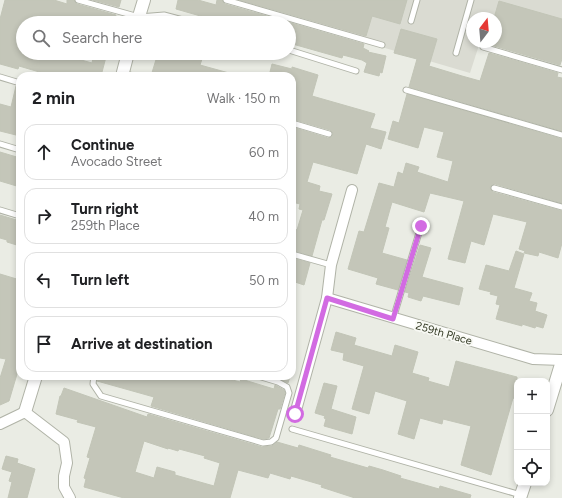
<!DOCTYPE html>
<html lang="en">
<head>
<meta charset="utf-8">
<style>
	:root { --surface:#fff; --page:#f2f2f2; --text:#202124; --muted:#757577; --line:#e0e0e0 }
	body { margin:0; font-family:Figtree,sans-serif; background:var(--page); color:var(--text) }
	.controls { position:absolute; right:12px; bottom:12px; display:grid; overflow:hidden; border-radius:8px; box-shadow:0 2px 6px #0003 }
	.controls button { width:36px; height:36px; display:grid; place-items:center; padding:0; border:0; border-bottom:1px solid var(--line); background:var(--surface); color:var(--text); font:20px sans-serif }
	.compass { position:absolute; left:466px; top:12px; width:36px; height:36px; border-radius:50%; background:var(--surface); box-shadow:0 2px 6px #0003; rotate:16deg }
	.stop { position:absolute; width:12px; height:12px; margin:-9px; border:3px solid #d26be2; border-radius:50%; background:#fff }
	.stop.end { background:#d26be2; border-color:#fff; box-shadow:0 1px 4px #0008 }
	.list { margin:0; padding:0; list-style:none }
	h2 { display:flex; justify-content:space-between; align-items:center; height:52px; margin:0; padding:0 16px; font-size:17px }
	h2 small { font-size:13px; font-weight:400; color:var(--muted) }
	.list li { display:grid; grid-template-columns:26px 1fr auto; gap:12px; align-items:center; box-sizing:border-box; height:56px; margin:0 8px 8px; padding:0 8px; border:1px solid var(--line); border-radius:12px }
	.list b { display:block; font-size:15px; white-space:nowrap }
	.list p { margin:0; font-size:13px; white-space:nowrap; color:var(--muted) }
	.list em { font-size:13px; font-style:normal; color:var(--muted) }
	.icon { flex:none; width:22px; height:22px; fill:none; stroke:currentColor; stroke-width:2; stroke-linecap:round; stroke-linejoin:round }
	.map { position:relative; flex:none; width:562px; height:498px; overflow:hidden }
	.search { position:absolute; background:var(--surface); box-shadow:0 2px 6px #0003; left:16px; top:16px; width:280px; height:44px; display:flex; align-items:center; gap:10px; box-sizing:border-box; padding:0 14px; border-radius:22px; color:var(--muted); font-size:15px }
	.panel { position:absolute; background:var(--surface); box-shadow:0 2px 6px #0003; left:16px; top:72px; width:280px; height:308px; border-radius:12px }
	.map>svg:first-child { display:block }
</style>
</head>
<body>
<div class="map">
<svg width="562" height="498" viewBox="0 0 562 498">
	<rect width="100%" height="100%" fill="#eaece4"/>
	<polygon fill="#dadbd2" points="222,0 562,0 562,36 489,15 488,18 472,18 472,42 480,42 470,73"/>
	<g fill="#c4c6b9" stroke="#c2c5b7" fill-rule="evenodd">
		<polygon points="5,0 54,0 67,4 67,0 74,0 77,4 116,15 114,23 23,23 23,53 56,53 92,63 94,53 107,53 101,76 53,76 19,66 18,69 0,64 0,19"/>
		<polygon points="93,0 121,0 119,7"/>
		<polygon points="178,0 198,0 216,5 217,0 222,0 225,4 364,44 363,48 369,51 368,52 386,56 382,73 380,72 379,76 364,72 367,63 362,60 343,55 342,58 289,43 289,23 220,23 210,20 211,19 176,9"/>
		<polygon points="240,0 407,0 400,24 372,16 366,36"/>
		<polygon points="499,1 562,19 562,59 560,65 491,45 492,42 496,42 496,18 494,18"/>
		<polygon points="401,29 437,39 429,66 462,76 480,81 489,53 558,73 557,77 562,78 562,131 409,87 417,59 394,53"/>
		<polygon points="158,53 204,53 200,65 229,73 228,76 151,76"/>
		<polygon points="272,64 292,69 292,67 318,75 312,96 375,114 370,128 386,132 381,149 366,144 357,174 313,162 307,182 320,186 319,191 332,194 324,220 322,220 312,256 292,250 292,228 297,230 303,210 299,209 300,204 292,202 292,127 328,138 332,137 333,133 330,130 292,119 292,76 269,76"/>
		<polygon points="16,86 20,87 20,136 0,131 0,104 11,107"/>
		<polygon points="407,94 562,139 562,203 495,184 492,185 490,187 493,192 562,211 562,243 558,258 539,252 538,256 524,253 525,251 519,249 527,222 493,214 484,245 471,241 465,263 448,259 464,201 430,193 424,212 392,202 385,227 389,228 382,253 407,260 398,290 376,284 378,278 348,269 359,231 364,232 379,183 394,187 398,172 403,174 406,163 419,167 417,172 448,182 453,161 437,157 444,132 424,127 418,148 388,139 393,121 399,123"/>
		<polygon points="0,152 20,158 20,187 0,181"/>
		<polygon points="0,215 20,221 20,246 7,242 7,240 0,238"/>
		<polygon points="420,245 431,248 422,277 463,288 459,305 423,296 421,301 408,297 409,293 405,292"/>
		<polygon points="516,251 524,254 514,288 532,293 529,301 537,303 535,311 547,315 543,328 536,326 535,328 522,324 522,326 496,319 500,305 496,304 498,296 490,294 491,292 479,289 486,265 509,271"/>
		<polygon points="292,258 310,263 304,285 292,281"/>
		<polygon points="0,274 20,280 20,364 9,401 0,405 0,378 6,359 0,358"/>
		<polygon points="336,332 356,338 354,345 392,356 395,345 418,352 412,373 429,378 428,381 449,387 456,361 517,377 517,399 513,398 491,475 461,465 471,426 443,419 442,424 420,418 414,439 398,434 407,401 375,391 369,414 352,409 364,366 343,360 344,353 331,350"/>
		<polygon points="98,376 218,376 240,382 241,379 274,389 275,385 284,390 285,393 280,409 278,409 269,438 263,439 151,406 154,397 97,381"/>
		<polygon points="278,376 290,376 288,383 277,378"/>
		<polygon points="324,383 337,386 331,409 356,417 352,434 324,426 326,419 324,418 325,416 315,413"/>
		<path d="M64,388L147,417L148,414L262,447L272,446L277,442L298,448L299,445L331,455L330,457L368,468L369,466L383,470L401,476L400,478L418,483L439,489L440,486L471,495L470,498H355L321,487L322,485L291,476L290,479L270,473L268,478L238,470L230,498H124L84,487L86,479L84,478L90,458L87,457L96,427L77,422L78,420L56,414L60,396H61ZM144,441L168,449V448L178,451L179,449L205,456L204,458L220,463L214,486L175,475V472L157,467L154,478L135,472Z"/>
		<polygon points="6,456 18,459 17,463 35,469 27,498 8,498 12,482 9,481 12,472 2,469"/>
	</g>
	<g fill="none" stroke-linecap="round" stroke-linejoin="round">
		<g stroke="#b0b3a7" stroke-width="7">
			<g id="service">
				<polyline points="78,0 139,17 164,15 194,23"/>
				<polyline points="226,0 382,45"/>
				<polyline points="411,21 417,0"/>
				<polyline points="483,47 562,70"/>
				<polyline points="289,50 356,71"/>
				<polyline points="456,53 471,0"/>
				<polyline points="124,73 133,76"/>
				<polyline points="0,77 20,83"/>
				<polyline points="406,90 562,135"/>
				<polyline points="292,123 329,134"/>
				<polyline points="0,144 20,150"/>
				<polyline points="494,188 562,207"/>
				<polyline points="0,210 20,216"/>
				<polyline points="292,254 331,265"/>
				<polyline points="393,319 421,226"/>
				<polyline points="94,376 93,384 101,396 263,443 271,442 276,438 289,393 287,387 278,382 258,376"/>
				<polyline points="292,429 521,495"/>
			</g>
		</g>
		<g stroke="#b0b3a7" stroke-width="12">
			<g id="minor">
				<polyline points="327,298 533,359 562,360"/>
				<polyline points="295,414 327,298 331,265 352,190"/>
				<polyline points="0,424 25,412 64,442 67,463 64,476 64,487 70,498"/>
			</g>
		</g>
		<g stroke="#b0b3a7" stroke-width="14">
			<g id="tertiary">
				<polyline points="137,23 144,0"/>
				<polyline points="122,76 128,53"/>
				<polyline points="547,410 562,361"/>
				<polyline points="25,412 36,376"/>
				<polyline points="520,498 525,483"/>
			</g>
		</g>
		<use href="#service" stroke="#fff" stroke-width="5"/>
		<use href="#minor" stroke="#fff" stroke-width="10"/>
		<use href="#tertiary" stroke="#fff" stroke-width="12"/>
	</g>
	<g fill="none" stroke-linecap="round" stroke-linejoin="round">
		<polyline stroke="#d26be2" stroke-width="5" points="295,414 327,298 393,319 421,226"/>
	</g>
	<g text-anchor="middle" stroke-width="4" stroke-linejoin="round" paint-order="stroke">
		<g font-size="11" fill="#343b25" stroke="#f8f9f4">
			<text transform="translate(444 333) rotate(16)" y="4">259th Place</text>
		</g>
	</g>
</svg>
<div class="controls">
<button>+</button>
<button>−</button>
<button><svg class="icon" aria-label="locate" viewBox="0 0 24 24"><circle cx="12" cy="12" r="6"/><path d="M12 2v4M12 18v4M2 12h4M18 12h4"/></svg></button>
</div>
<svg class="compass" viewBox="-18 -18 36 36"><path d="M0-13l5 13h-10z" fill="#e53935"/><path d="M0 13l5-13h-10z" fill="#757577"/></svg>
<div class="stop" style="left:295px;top:414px"></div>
<div class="stop end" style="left:421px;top:226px"></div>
<div class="search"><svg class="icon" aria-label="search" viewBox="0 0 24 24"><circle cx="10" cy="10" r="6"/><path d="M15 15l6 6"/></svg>Search here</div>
<section class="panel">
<h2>2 min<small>Walk · 150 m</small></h2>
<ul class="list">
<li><svg class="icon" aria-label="ahead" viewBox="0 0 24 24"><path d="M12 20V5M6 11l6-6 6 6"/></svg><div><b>Continue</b><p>Avocado Street</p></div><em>60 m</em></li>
<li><svg class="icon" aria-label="right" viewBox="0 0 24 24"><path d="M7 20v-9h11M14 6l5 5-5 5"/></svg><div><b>Turn right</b><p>259th Place</p></div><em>40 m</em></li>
<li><svg class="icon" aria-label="left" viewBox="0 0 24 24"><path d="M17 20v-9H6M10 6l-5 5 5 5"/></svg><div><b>Turn left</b></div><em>50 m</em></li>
<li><svg class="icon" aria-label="arrive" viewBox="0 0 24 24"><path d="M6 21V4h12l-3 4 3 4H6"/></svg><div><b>Arrive at destination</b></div></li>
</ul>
</section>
</div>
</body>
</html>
